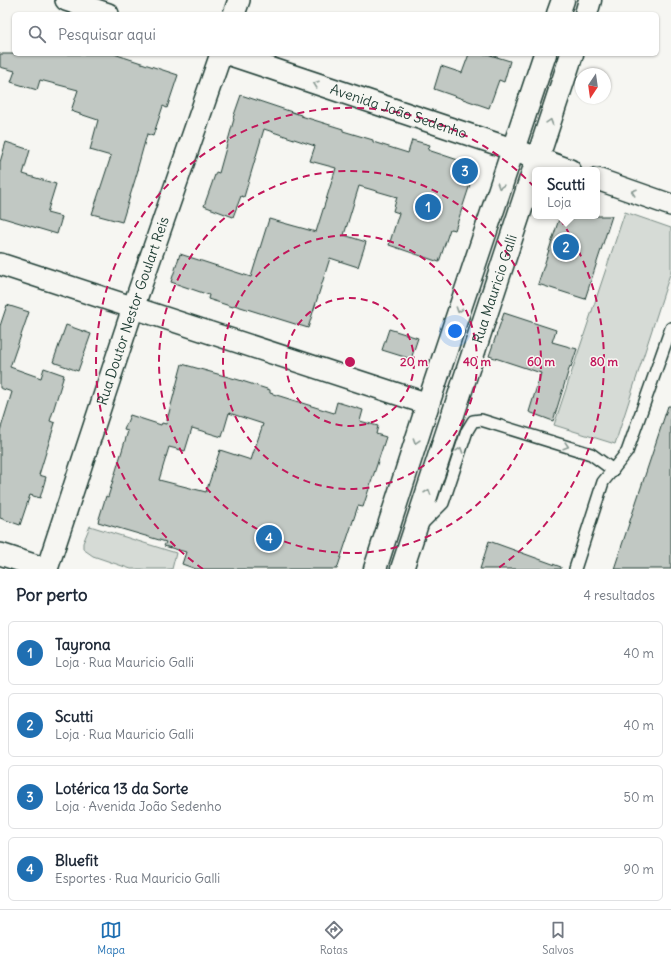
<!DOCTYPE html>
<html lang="pt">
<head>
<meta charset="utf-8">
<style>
	:root { --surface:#fff; --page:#f2f2f3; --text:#1f2937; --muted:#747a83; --line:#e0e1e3; --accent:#1f6fb2 }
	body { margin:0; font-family:Delius,sans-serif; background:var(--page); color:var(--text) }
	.compass { position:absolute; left:575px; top:68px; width:36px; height:36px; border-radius:50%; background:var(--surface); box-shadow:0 1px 3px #0004; rotate:193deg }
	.you { position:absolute; left:455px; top:331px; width:14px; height:14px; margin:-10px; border:3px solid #fff; border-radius:50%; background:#1a73e8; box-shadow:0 0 0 6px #1a73e833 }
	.badge { display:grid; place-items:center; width:26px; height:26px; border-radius:50%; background:var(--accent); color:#fff; font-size:13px; font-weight:700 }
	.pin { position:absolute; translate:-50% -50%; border:2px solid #fff; box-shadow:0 1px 4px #0006 }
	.popup { position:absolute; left:532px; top:167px; width:68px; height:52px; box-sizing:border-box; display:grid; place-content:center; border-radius:6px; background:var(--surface); filter:drop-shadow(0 1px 3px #0005); font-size:13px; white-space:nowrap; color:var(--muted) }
	.popup b { font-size:15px; color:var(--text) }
	.popup::after { content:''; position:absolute; left:50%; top:100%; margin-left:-8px; border:8px solid transparent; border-top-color:var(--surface) }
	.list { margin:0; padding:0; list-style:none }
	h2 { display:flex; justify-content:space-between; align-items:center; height:52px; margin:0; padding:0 16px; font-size:17px }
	h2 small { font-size:13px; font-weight:400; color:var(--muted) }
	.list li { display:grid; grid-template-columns:26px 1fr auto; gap:12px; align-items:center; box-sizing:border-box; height:64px; margin:0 8px 8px; padding:0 8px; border:1px solid var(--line); border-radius:6px }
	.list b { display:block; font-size:15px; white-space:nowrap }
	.list p { margin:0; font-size:13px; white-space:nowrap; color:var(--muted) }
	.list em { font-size:13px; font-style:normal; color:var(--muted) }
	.icon { flex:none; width:22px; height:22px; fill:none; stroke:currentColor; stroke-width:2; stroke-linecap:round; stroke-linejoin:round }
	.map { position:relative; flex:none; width:671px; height:569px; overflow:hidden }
	.search { position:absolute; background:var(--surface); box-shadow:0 1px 3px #0004; left:12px; right:12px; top:12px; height:44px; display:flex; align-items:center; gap:10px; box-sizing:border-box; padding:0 14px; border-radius:6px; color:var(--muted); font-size:15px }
	.sheet { height:340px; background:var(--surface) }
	nav { display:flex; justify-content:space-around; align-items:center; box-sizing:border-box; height:56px; border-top:1px solid var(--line); background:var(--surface); font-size:11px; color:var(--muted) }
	nav a { display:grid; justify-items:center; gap:2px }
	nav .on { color:var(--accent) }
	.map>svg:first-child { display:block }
</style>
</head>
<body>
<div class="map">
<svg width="671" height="569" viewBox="0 0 671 569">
	<rect width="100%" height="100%" fill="#f6f6f2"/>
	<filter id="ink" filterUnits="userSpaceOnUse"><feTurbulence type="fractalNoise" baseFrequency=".025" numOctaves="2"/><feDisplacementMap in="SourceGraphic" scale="8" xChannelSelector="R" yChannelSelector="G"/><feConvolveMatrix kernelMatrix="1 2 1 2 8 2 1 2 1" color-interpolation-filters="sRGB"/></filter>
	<g filter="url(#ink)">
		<g fill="#d6dbd6" stroke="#7a8c85">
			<polygon points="625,212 671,228 671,271 615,444 554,425"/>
			<polygon points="90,526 176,553 172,569 131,569 93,556 83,549 83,543"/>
		</g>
		<g fill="#c1c8c3" stroke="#1f3d34" fill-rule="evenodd">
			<polygon points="0,54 114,54 178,75 167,108 163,106 153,136 147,134 137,170 138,170 122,222 92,214 111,156 90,150 98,120 71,111 78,90 40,80 37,90 11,82 15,71 0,67"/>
			<polygon points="469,54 487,54 510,61 504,82 499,80 489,108 434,89 441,66 462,73"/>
			<polygon points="241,95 301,115 301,116 343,129 343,131 373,140 373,142 408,153 412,140 430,145 428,150 476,166 455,230 450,229 439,262 389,245 399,213 393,211 397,197 359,186 344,235 366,242 358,267 330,258 308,328 234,305 233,307 208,299 209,295 171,282 180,254 251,277 269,219 316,232 336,168 310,161 315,146 264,129 244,197 241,196 233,217 204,206 216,172 219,173 234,119 233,118"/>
			<polygon points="6,142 30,150 23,174 56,184 47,213 62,217 57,234 0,217 0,162"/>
			<polygon points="560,216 612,216 585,299 538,284"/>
			<polygon points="7,305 29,312 10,367 41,378 44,368 64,375 50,421 55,423 39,475 46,477 40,498 30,495 20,525 0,518 0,431 12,392 0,388 0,326"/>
			<polygon points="504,313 556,330 552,342 577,349 571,367 570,366 553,421 529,412 541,373 489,356"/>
			<polygon points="66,325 91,334 78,371 53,362"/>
			<polygon points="389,329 418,338 411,359 382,350"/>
			<path d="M182,364L239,380L270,390V393L334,413L337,402L363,410L360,421L378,426L376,434L386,437L363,507L358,506L337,569H196L182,564L186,552L164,546L166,542L98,522L106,496L108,497L128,431L124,430L130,415L161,425L162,423L166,424ZM229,413L263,424L251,460L220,450L206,492L159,480L169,447L185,451L192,428L222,437Z"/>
			<polygon points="668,406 671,406 671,569 614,569"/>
			<polygon points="489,541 561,567 561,569 480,569"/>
		</g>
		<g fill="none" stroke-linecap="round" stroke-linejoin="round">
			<g stroke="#1f3d34" stroke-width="14">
				<g id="lane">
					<polyline points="421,525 443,503 467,431 473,421 481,420 591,454 613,470"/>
					<polyline points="575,569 603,482 627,452 671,328"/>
				</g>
			</g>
			<g stroke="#1f3d34" stroke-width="24">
				<g id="street">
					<polyline points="66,0 108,14"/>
					<polyline points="234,14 239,0"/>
					<path id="s1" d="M228,54L512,149L570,170"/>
					<polyline points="597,179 671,205"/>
					<polyline points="0,264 428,404"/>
					<polyline points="0,554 46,569"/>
					<path id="s2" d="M47,569L133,308L221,54"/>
				</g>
			</g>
			<g stroke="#1f3d34" stroke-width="25">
				<g id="primary">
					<polyline points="558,14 563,0"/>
					<polyline points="586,14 590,0"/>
					<polyline points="375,569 428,404 545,54"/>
					<path id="s3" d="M402,569L572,54"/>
				</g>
			</g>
			<use href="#lane" stroke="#f6f6f2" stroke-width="11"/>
			<use href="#street" stroke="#f6f6f2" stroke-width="21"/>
			<use href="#primary" stroke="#f6f6f2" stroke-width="22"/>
		</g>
		<defs><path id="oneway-chevron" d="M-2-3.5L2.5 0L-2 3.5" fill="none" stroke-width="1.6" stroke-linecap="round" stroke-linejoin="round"/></defs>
		<g stroke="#8a9a93">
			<use href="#oneway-chevron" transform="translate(316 84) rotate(-161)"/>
			<use href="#oneway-chevron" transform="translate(550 122) rotate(-72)"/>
			<use href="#oneway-chevron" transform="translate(500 186) rotate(108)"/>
			<use href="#oneway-chevron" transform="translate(634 192) rotate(-161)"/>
			<use href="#oneway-chevron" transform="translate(459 310) rotate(108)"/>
			<use href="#oneway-chevron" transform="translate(416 441) rotate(108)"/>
			<use href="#oneway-chevron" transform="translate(566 446) rotate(17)"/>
			<use href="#oneway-chevron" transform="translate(460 450) rotate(-72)"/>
			<use href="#oneway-chevron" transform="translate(428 492) rotate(-71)"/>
		</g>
	</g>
	<g fill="none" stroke="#c2185b" stroke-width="2" stroke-dasharray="7 5">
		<circle cx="350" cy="362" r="64"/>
		<circle cx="350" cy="362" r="127"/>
		<circle cx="350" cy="362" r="191"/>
		<path d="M203 569A254 254 0 1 1 497 569"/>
	</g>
	<g text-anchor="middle" stroke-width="3" stroke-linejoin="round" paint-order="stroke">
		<g font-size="14" fill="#1f3d34" stroke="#f6f6f2">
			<text dy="5" stroke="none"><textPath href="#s1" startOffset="180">Avenida João Sedenho</textPath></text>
			<text dy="5" stroke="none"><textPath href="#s3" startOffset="295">Rua Mauricio Galli</textPath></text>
			<text dy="5" stroke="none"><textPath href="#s2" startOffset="272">Rua Doutor Nestor Goulart Reis</textPath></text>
		</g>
	</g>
	<circle cx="350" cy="362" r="6" fill="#c2185b" stroke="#f6f6f2" stroke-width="2"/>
	<g font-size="12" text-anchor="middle" font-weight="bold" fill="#c2185b" stroke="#f6f6f2" stroke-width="3" stroke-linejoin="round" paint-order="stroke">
		<text x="414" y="366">20 m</text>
		<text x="477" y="366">40 m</text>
		<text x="541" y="366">60 m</text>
		<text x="604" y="366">80 m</text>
	</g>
</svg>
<svg class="compass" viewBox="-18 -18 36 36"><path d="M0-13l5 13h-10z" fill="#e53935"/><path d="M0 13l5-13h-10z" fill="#747a83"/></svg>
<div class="you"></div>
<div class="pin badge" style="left:428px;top:207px">1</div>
<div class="pin badge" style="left:566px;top:247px">2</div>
<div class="popup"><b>Scutti</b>Loja</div>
<div class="pin badge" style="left:465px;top:171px">3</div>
<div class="pin badge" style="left:269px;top:538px">4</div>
<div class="search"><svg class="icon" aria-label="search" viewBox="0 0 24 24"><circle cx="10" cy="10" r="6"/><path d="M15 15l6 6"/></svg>Pesquisar aqui</div>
</div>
<section class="sheet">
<h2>Por perto<small>4 resultados</small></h2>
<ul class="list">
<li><span class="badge">1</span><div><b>Tayrona</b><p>Loja · Rua Mauricio Galli</p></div><em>40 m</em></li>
<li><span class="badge">2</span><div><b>Scutti</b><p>Loja · Rua Mauricio Galli</p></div><em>40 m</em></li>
<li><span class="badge">3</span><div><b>Lotérica 13 da Sorte</b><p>Loja · Avenida João Sedenho</p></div><em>50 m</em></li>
<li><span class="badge">4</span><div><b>Bluefit</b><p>Esportes · Rua Mauricio Galli</p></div><em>90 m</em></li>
</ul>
</section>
<nav>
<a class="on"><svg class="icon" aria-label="map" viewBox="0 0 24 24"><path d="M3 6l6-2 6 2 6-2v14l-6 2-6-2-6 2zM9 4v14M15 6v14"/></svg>Mapa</a>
<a><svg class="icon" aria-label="directions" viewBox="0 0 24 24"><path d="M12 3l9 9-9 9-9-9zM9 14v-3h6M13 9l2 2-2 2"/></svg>Rotas</a>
<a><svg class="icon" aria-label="saved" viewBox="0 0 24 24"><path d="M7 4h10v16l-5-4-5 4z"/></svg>Salvos</a>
</nav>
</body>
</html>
